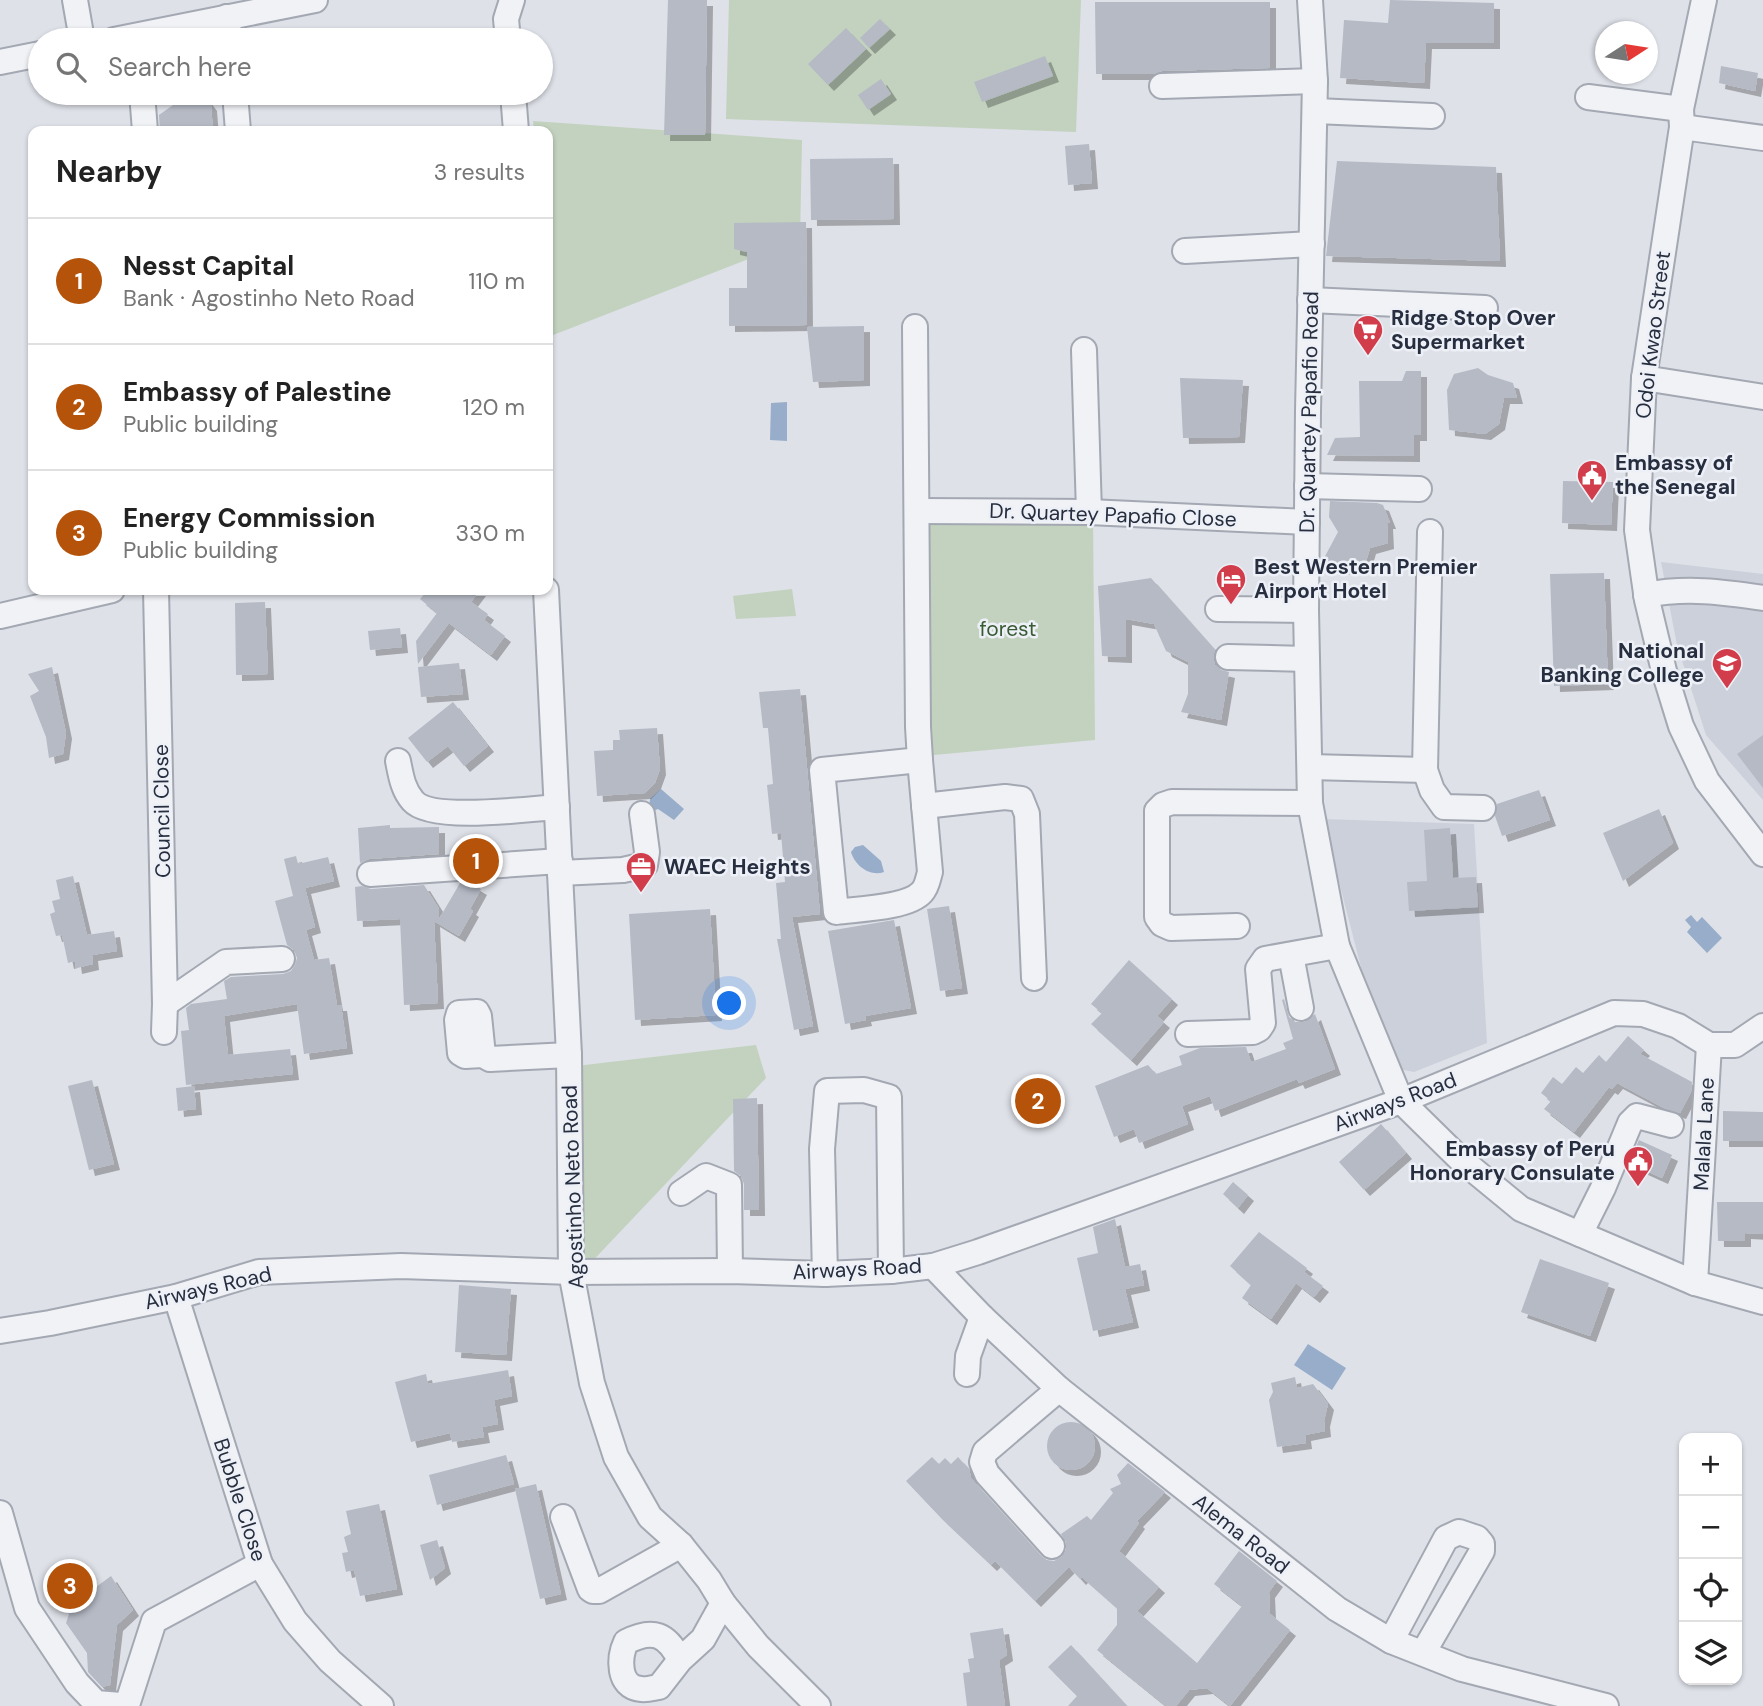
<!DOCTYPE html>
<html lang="en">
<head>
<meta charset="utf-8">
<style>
	:root { --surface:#fff; --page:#f6f6f6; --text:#222; --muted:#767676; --line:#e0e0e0; --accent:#b45309 }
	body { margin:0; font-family:"DM Sans",sans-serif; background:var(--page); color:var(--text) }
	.controls { position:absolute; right:21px; bottom:21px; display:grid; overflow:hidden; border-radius:14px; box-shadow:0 2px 5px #0004 }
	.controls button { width:63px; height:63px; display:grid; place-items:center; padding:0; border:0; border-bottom:2px solid var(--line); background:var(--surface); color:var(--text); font:35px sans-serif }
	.compass { position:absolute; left:1595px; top:21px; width:63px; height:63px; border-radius:50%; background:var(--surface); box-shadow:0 2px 5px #0004; rotate:78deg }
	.you { position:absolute; left:730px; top:1004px; width:24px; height:24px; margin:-18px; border:5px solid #fff; border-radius:50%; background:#1a73e8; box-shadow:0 0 0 10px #1a73e833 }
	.badge { display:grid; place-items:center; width:46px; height:46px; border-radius:50%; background:var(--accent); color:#fff; font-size:23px; font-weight:700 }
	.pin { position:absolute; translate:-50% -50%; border:4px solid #fff; box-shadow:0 2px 7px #0006 }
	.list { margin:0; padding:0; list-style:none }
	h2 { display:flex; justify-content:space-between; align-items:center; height:91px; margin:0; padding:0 28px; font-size:30px }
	h2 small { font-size:23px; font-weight:400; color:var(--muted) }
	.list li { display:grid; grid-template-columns:46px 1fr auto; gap:21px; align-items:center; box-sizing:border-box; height:126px; padding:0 28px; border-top:2px solid var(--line) }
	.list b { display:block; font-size:26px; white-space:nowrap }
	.list p { margin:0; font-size:23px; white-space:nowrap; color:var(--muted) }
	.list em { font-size:23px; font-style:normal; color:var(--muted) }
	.icon { flex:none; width:38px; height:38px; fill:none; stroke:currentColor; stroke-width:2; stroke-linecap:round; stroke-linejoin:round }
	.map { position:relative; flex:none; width:1763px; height:1706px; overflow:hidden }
	.search { position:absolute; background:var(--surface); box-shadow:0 2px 5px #0004; left:28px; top:28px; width:525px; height:77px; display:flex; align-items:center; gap:18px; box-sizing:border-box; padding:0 24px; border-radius:38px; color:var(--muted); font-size:26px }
	.panel { position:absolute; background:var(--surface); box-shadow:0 2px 5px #0004; left:28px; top:126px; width:525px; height:469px; border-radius:14px }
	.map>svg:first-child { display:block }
</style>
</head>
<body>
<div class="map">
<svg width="1763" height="1706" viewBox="0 0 1763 1706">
	<defs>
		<filter id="shadow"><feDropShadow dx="6" dy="6" stdDeviation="0" flood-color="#0004"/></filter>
	</defs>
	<rect width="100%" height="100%" fill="#dee1e8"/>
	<g fill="#ccd0da">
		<polygon points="1661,562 1763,574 1763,800 1706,735 1677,645"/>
		<polygon points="1323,819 1474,824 1487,1043 1414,1072 1399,1069 1364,979"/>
	</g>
	<g fill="#c2d2be">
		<polygon points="729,0 1081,0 1076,132 726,119"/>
		<polygon points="533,121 802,140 800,239 548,337 548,131 534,131"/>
		<polygon points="921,513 1093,517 1095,740 923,756"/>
		<polygon points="792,589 796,616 736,619 733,596"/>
		<polygon points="756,1045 766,1078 583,1271 576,1066"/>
	</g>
	<g fill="#97adca">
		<polygon points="787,402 787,441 770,440 771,403"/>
		<polygon points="661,789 684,809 674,820 658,809 653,811 649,809 650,799"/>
		<path d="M863,845L881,861L884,872C870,877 855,866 851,852L855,847Z"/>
		<polygon points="1691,915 1697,922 1702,917 1722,938 1707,953 1687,932 1691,927 1685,920"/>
		<polygon points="1308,1344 1346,1368 1332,1390 1294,1365"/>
	</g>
	<g fill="#b5bac5" filter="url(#shadow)">
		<polygon points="668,0 707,0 705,135 664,135"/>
		<polygon points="1390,0 1494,3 1494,43 1426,43 1424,83 1340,78 1344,20 1388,23"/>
		<polygon points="1095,2 1270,2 1270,68 1162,71 1153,74 1096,74"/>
		<polygon points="880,19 890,29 869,48 860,38"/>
		<polygon points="846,28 866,49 828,85 808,64"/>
		<polygon points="1045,56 1053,76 982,102 974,82"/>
		<polygon points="1721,66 1758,73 1755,91 1719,83"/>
		<polygon points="881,79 891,94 868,110 858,95"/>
		<polygon points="190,93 202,93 211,105 213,131 160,131 159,115"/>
		<polygon points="1089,144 1092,183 1068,185 1065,146"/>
		<polygon points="893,158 894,219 811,220 810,159"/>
		<polygon points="1337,161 1496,167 1500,261 1326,256"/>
		<polygon points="806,222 807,325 729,326 729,288 747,288 747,252 734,249 734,223"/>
		<polygon points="864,326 864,380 813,382 807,327"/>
		<polygon points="1478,368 1488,375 1513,383 1517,398 1504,398 1499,424 1485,434 1449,430 1447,390 1454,374"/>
		<polygon points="1406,371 1421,371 1421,435 1414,435 1414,456 1327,455 1335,438 1360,437 1359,381 1402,381"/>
		<polygon points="1180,378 1243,380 1239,437 1183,438"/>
		<polygon points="1563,481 1613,482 1611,525 1562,523"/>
		<polygon points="1330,501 1377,503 1383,505 1390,523 1387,523 1388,543 1370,548 1365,565 1334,570 1323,560 1338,532 1329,517"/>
		<polygon points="1604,573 1608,684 1554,686 1550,574"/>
		<polygon points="1151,578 1215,650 1213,657 1215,665 1221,670 1229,672 1221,720 1181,712 1188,694 1188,662 1166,651 1154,624 1126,619 1126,657 1102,656 1098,586"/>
		<polygon points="428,590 480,590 471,602 488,614 484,620 505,636 491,655 449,623 418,664 416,641 437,613 420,599"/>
		<polygon points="265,602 268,674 236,675 235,603"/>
		<polygon points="400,628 402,647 370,650 368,631"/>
		<polygon points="459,663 463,694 421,697 418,667"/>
		<polygon points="52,667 66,733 63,754 49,758 46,737 30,696 39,691 28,674"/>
		<polygon points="800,689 820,914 792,917 813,1026 794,1030 777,939 781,939 776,883 785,882 781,833 772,834 767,785 773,784 768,728 763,728 759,692"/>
		<polygon points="453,702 488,746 464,766 448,746 427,762 408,738"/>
		<polygon points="657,728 660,769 655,783 645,793 597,796 594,751 613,750 613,740 620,740 619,730"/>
		<polygon points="1763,735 1763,788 1737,754"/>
		<polygon points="1539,790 1550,820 1502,836 1495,816 1497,804"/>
		<polygon points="1659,809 1673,843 1623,881 1603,833"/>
		<polygon points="390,825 390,828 439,827 439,854 369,859 360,863 358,828"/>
		<polygon points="1450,828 1453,878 1476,877 1478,907 1409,911 1407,882 1427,881 1424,830"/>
		<polygon points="296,856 298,864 328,857 334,881 305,888 315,927 306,930 314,960 329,958 337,1005 341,1005 347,1048 304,1054 297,1004 224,1016 228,1055 290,1049 293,1074 186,1085 181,1031 189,1030 186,1008 191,1004 227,999 224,981 231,977 283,974 291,971 295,965 297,958 294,950 287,945 275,901 293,896 284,859"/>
		<polygon points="73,876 87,935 114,931 117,951 92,955 93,964 76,968 75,961 68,963 62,935 56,936 50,914 55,912 52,901 60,899 56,880"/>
		<polygon points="469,882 481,889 470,909 473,911 459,936 434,921 438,1003 404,1005 400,919 357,921 355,887 362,886 371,889 424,885 439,909 439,919 460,883"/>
		<polygon points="949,906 962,988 940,991 927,909"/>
		<polygon points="710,909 716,1015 635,1020 629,914"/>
		<polygon points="894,920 911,1008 865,1016 866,1020 845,1024 828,931"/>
		<polygon points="1129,960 1172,999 1157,1016 1164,1022 1131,1060 1091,1024 1102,1013 1091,1004"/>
		<polygon points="1284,999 1289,1017 1295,1022 1304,1022 1315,1014 1335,1069 1299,1083 1297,1079 1215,1111 1210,1096 1182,1106 1188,1124 1139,1143 1134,1129 1114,1137 1095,1086 1148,1065 1156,1074 1182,1065 1179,1056 1200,1048 1246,1047 1251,1062 1286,1049 1283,1043 1293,1039 1282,1000"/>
		<polygon points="1628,1036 1644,1050 1640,1054 1692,1082 1691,1092 1680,1113 1664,1108 1617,1083 1612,1089 1609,1087 1574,1132 1544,1109 1551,1101 1541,1093 1553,1077 1562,1084 1576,1067 1583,1073 1599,1055 1606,1062"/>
		<polygon points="92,1080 114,1164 89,1170 68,1086"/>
		<polygon points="194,1086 196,1109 178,1111 176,1088"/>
		<polygon points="757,1098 759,1210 744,1210 744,1184 741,1176 734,1171 733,1099"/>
		<polygon points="1723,1111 1763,1112 1763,1141 1723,1141"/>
		<polygon points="1381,1124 1406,1153 1364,1190 1339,1162"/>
		<polygon points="1639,1140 1672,1155 1662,1178 1629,1163"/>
		<polygon points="1233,1182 1248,1195 1238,1208 1223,1194"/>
		<polygon points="1717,1202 1763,1202 1763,1234 1745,1233 1745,1241 1718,1241"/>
		<polygon points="1115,1219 1125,1267 1140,1264 1144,1285 1125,1289 1133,1322 1093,1331 1077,1258 1098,1253 1093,1227"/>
		<polygon points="1259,1232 1307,1268 1304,1272 1323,1286 1314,1297 1296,1283 1271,1319 1242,1298 1251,1285 1230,1266"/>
		<polygon points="1540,1259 1609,1283 1590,1336 1521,1312"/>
		<polygon points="459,1285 511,1289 506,1355 455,1352"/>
		<polygon points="508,1370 512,1396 494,1400 498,1424 482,1427 484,1437 452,1442 450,1433 411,1442 395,1382 426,1374 428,1384"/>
		<polygon points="1295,1377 1297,1388 1313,1384 1328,1404 1324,1421 1325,1431 1305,1435 1306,1443 1277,1447 1269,1400 1273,1392 1271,1383"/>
		<circle cx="1071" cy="1446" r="24"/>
		<polygon points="506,1455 514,1484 437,1505 429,1475"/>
		<polygon points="932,1457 939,1464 945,1458 951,1464 958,1457 969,1469 971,1478 976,1484 1041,1556 1047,1560 1054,1561 1061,1557 1066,1550 1066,1542 1061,1534 1087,1516 1091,1520 1113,1493 1110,1489 1121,1484 1117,1475 1128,1463 1165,1492 1137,1521 1139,1523 1119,1551 1159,1587 1137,1611 1197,1663 1242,1606 1214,1584 1239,1551 1277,1581 1269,1592 1270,1614 1290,1630 1230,1706 1207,1688 1189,1690 1176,1706 1166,1706 1097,1650 1117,1625 1117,1608 1082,1577 1080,1579 1069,1567 1035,1601 995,1561 991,1565 942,1519 906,1481"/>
		<polygon points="536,1484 561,1594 540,1599 515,1489"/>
		<polygon points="379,1504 397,1589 360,1596 354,1570 346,1572 342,1553 348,1552 344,1537 351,1534 346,1511"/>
		<polygon points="437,1540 445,1568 430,1580 420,1545"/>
		<polygon points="74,1561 96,1587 111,1576 133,1610 117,1625 110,1685 102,1687 88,1672 87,1653 66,1623 69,1614 48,1587"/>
		<polygon points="1003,1628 1007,1655 999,1660 1005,1706 967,1706 963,1673 970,1672 968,1659 974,1658 970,1633"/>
		<polygon points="1071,1645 1127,1706 1068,1706 1077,1696 1048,1667"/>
	</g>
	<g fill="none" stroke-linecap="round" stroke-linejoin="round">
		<g stroke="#a3a8b2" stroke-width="28">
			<g id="minor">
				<polyline points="75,0 82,40"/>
				<polyline points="1310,0 1315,81 1308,411 1306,610 1310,803 1337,946 1401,1101 1459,1158 1521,1209 1695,1283 1763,1302"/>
				<polyline points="1704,0 1681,109 1682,127 1644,378 1637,530 1647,600 1664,671 1681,726 1707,781 1763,854"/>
				<polyline points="227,17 230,40"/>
				<polyline points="114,40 315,0"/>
				<polyline points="508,40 506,19 512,0"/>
				<polyline points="0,62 40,54"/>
				<polyline points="1162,86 1315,81"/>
				<polyline points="142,93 145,131"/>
				<polyline points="235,93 238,131"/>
				<polyline points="513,93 516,131"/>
				<polyline points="1588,97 1681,109"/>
				<polyline points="1315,111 1432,116"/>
				<polyline points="1682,127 1763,138"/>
				<polyline points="1185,251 1312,244"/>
				<polyline points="1310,300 1485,308"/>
				<polyline points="915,327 918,727 920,760"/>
				<polyline points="1084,350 1089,512"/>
				<polyline points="1644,378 1763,397"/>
				<polyline points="1307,486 1419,489"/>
				<polyline points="918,511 1089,512 1307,522"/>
				<polyline points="1430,532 1425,770 1432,790 1444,807 1483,808"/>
				<polyline points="156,590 165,1004 164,1032"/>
				<polyline points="546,590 569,1055 571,1272 592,1383 616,1457 650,1517 681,1545 709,1580 723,1603 758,1646 818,1706"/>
				<path d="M1646,595C1686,587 1723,592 1763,598"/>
				<polyline points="1218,609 1306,610"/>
				<polyline points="0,616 112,590"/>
				<polyline points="1228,657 1307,659"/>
				<path d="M920,760L930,872C928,879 927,887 922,892C908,908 858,909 836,912L822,770Z"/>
				<path d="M398,761C401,776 403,790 413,801C431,822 529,809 557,807"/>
				<polyline points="1310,767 1425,770"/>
				<polyline points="924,806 1005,797 1021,799 1027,814 1034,978"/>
				<polyline points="560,873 623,870 645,865 647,852 642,814"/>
				<polyline points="370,874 560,861"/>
				<polyline points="1237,926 1171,928 1162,924 1157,917 1157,811 1163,805 1172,802 1310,803"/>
				<polyline points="1291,955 1301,1008"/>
				<polyline points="165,1004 226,962 282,959"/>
				<polyline points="1188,1034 1253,1032 1259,1029 1263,1023 1258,969 1265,959 1337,946"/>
				<polyline points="1709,1045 1735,1045 1763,1026"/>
				<polyline points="483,1055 465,1056 460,1053 457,1020 459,1013 477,1012 479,1016 483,1055 490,1059 569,1055"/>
				<polyline points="681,1193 706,1176 729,1185 730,1271"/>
				<polyline points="1580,1234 1603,1188 1630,1123 1637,1116 1671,1125"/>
				<polyline points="933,1266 982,1317 1059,1389 1337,1609 1391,1641 1462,1669 1606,1706"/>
				<polyline points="825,1274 822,1149 827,1091 864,1090 889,1097 891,1271"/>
				<polyline points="1695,1283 1709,1045"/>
				<polyline points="176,1297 260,1564 295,1621 330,1661 381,1706"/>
				<polyline points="0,1331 50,1323 176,1297 259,1272 401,1266 571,1272 730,1271 825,1274 891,1271 933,1266 978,1252 1401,1101 1614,1013 1643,1014 1678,1026 1709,1045"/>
				<polyline points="967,1374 968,1356 982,1317"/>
				<polyline points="0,1513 27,1608 77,1683 96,1703 121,1705 128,1702 154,1621 260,1564"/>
				<polyline points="563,1517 590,1589 593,1591 599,1591 681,1545"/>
				<polyline points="1052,1546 987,1474 982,1462 985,1452 1059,1389"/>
				<polyline points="1391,1641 1446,1538 1459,1532 1477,1538 1482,1544 1482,1551 1423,1653"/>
				<path d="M680,1660C667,1634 653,1628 626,1642C619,1657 617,1687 641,1689C646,1690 653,1688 659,1687L680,1660L703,1639L723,1603"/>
			</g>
		</g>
		<use href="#minor" stroke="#f1f2f6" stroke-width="24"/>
	</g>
	<defs>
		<g id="supermarket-pin" transform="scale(1.575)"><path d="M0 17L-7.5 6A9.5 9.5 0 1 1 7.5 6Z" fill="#d23d4c" stroke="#edf0f6"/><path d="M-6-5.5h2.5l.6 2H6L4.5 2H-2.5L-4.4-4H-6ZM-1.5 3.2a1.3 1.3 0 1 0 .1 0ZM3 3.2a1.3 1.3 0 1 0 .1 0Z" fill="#fff"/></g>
		<g id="civic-pin" transform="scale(1.575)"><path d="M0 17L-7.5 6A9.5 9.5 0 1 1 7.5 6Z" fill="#d23d4c" stroke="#edf0f6"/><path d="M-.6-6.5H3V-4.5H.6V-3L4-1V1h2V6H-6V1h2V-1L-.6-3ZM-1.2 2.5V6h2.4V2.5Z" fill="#fff"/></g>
		<g id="hotel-pin" transform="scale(1.575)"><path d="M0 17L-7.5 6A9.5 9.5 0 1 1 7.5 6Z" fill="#d23d4c" stroke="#edf0f6"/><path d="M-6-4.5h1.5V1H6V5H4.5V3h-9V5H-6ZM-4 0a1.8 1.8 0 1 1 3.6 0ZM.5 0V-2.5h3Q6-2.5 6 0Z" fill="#fff"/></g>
		<g id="university-pin" transform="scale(1.575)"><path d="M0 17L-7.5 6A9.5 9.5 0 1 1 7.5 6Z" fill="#d23d4c" stroke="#edf0f6"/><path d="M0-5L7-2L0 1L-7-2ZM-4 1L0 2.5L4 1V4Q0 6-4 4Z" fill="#fff"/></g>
		<g id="office-pin" transform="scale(1.575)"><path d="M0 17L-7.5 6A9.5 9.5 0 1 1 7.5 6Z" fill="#d23d4c" stroke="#edf0f6"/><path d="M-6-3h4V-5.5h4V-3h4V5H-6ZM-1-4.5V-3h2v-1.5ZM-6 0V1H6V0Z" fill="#fff"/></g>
	</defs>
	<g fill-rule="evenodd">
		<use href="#supermarket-pin" x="1368" y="330"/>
		<use href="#civic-pin" x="1592" y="475"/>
		<use href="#hotel-pin" x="1231" y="579"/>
		<use href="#university-pin" x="1727" y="663"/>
		<use href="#office-pin" x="641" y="867"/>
		<use href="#civic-pin" x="1638" y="1161"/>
	</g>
	<g text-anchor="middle" stroke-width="5" stroke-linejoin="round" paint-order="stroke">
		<g font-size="21" font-weight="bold" fill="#262e3f" stroke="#edf0f6" text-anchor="start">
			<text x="1391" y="325">Ridge Stop Over<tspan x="1391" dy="24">Supermarket</tspan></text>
			<text x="1615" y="470">Embassy of<tspan x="1615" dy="24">the Senegal</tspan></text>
			<text x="1254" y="574">Best Western Premier<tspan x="1254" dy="24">Airport Hotel</tspan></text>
			<text x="1704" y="658" text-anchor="end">National<tspan x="1704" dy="24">Banking College</tspan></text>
			<text x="664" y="874">WAEC Heights</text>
			<text x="1615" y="1156" text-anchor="end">Embassy of Peru<tspan x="1615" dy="24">Honorary Consulate</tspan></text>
		</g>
		<g font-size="21" fill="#262e3f" stroke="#edf0f6">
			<text transform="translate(1653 335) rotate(-83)" y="7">Odoi Kwao Street</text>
			<text transform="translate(1309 412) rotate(-89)" y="7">Dr. Quartey Papafio Road</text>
			<text transform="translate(1113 515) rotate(2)" y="7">Dr. Quartey Papafio Close</text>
			<text transform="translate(162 811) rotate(-91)" y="7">Council Close</text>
			<text transform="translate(1395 1102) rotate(-21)" y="7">Airways Road</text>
			<text transform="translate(1704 1134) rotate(-87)" y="7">Malala Lane</text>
			<text transform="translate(573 1187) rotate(-92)" y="7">Agostinho Neto Road</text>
			<text transform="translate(857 1269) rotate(-3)" y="7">Airways Road</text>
			<text transform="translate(208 1288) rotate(-13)" y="7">Airways Road</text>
			<text transform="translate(240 1500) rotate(72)" y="7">Bubble Close</text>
			<text transform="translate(1241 1534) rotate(38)" y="7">Alema Road</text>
		</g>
		<g font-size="21" fill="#395b33" stroke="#edf0f6">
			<text x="1008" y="636">forest</text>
		</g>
	</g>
</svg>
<div class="controls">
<button>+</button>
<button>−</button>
<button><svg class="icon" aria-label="locate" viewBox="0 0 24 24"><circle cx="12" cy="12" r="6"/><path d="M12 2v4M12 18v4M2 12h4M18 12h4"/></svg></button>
<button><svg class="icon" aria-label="layers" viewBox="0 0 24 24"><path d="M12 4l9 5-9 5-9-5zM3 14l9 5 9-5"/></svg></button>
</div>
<svg class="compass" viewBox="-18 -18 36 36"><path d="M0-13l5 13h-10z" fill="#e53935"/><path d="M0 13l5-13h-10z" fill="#767676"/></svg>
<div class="you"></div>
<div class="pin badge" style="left:476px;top:861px">1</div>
<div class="pin badge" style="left:1038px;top:1101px">2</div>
<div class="pin badge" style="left:70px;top:1586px">3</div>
<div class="search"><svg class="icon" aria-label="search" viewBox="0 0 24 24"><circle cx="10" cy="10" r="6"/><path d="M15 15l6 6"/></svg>Search here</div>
<section class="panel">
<h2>Nearby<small>3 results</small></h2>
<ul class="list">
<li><span class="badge">1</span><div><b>Nesst Capital</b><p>Bank · Agostinho Neto Road</p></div><em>110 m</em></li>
<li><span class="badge">2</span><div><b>Embassy of Palestine</b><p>Public building</p></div><em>120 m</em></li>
<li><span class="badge">3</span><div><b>Energy Commission</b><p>Public building</p></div><em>330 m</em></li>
</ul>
</section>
</div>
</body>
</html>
